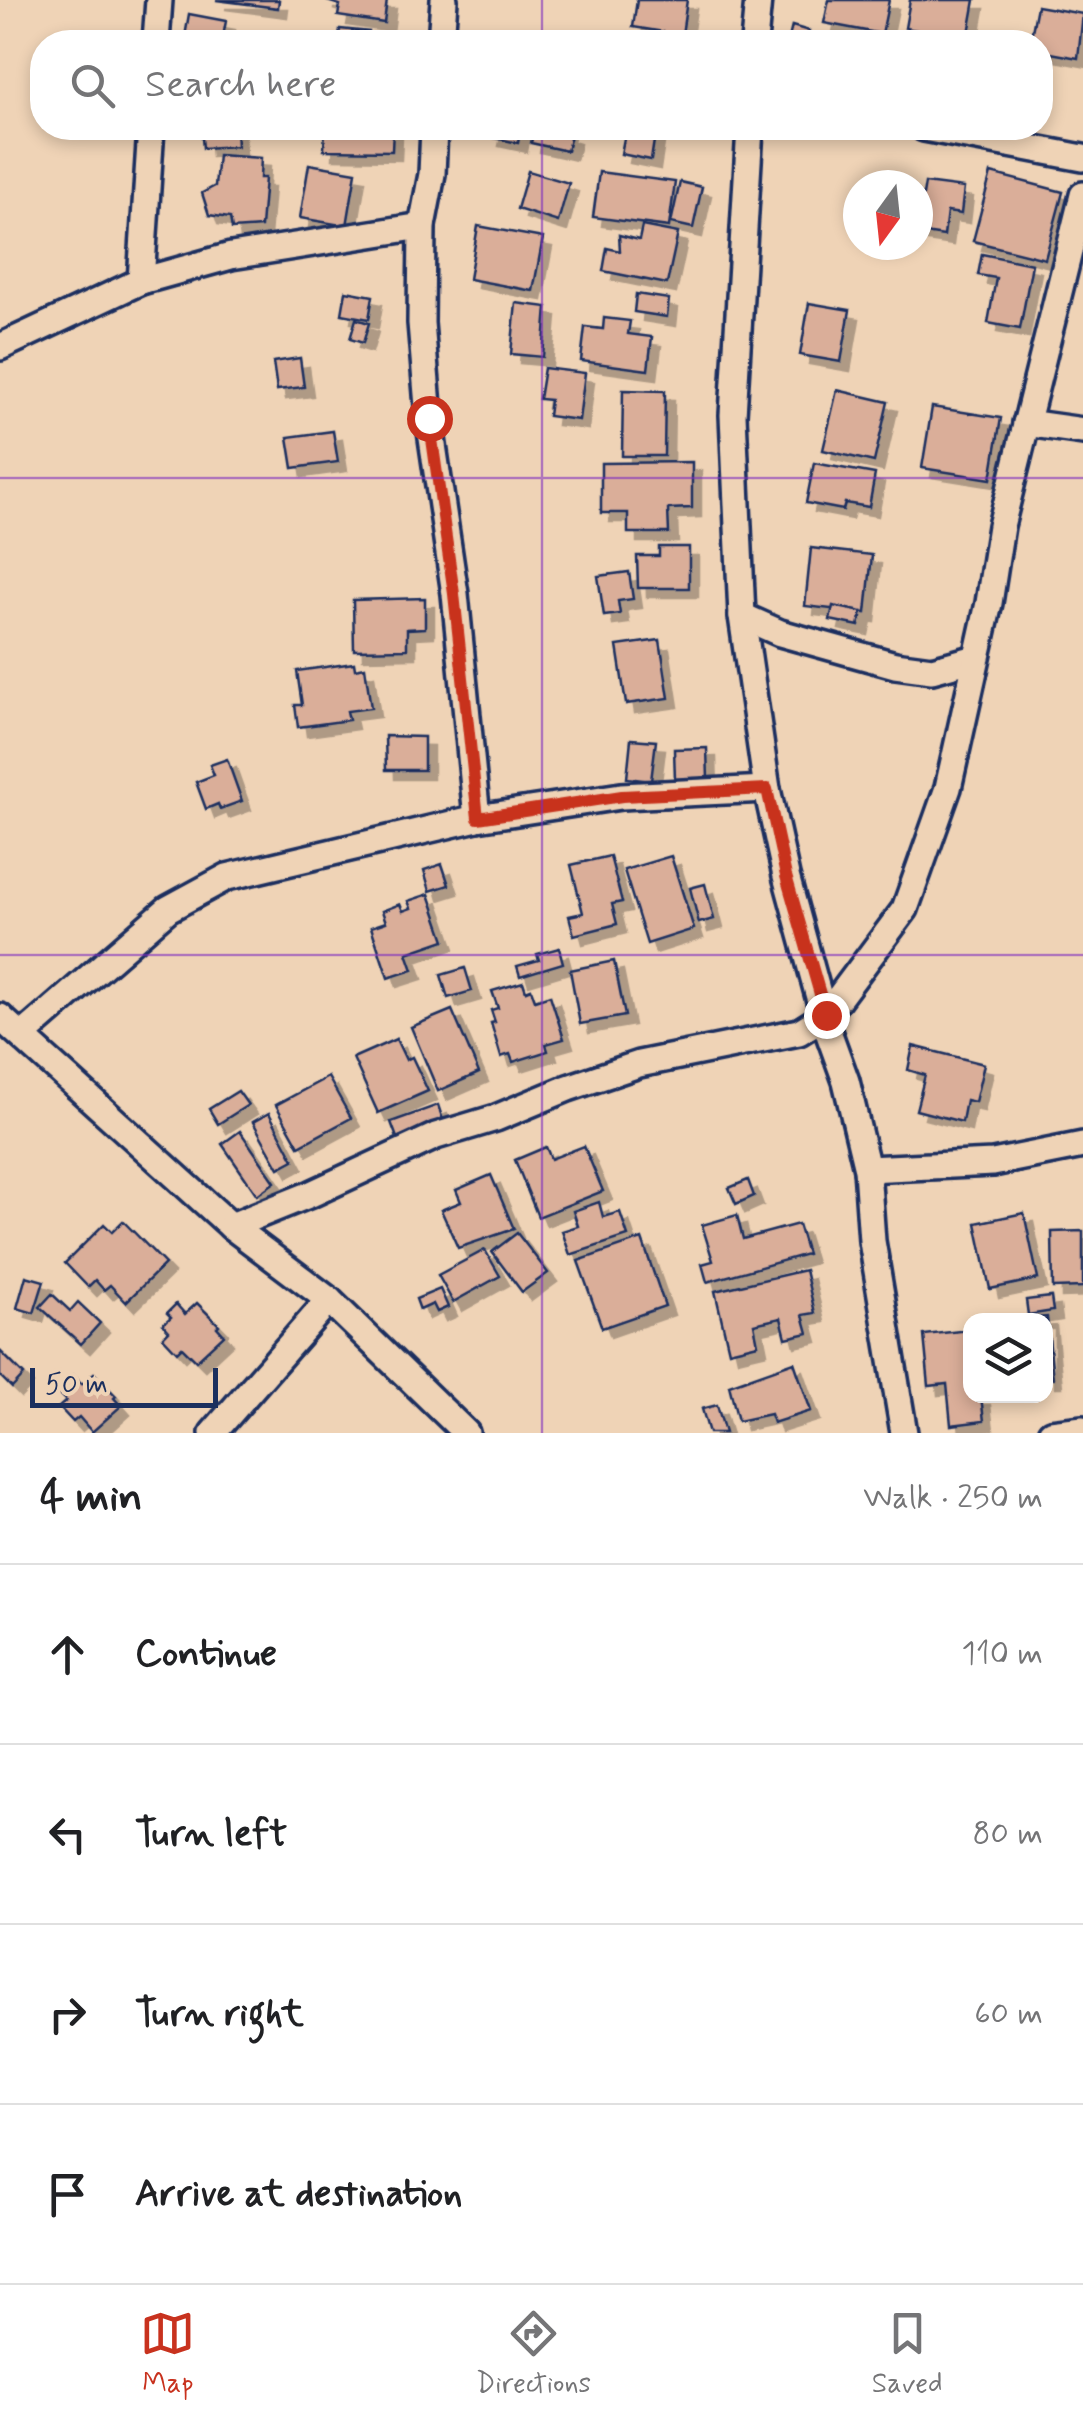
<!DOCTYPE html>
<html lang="en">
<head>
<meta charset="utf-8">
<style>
	:root { --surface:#fff; --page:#f6f6f6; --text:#202124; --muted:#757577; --line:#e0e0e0; --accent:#c8321e }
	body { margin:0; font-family:Mynerve,sans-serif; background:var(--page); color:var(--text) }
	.controls { position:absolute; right:30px; bottom:30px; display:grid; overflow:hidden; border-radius:20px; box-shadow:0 5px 15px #0003 }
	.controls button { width:90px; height:90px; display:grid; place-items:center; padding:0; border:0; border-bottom:2px solid var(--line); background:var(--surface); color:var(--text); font:50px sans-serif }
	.compass { position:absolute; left:843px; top:170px; width:90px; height:90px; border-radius:50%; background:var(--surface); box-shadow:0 5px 15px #0003; rotate:195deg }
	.scale { position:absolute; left:30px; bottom:25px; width:188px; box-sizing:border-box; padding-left:10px; border:5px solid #1b2f5e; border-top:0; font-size:28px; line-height:35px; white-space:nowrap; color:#1b2f5e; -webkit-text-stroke:8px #efd3b6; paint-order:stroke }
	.stop { position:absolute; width:30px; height:30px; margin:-22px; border:8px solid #c8321e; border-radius:50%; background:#fff }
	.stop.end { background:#c8321e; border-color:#fff; box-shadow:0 2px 10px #0008 }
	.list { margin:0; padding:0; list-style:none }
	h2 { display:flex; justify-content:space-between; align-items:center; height:130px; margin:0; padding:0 40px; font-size:42px }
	h2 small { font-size:32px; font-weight:400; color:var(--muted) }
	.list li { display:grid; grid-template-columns:65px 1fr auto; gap:30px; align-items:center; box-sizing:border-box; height:180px; padding:0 40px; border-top:2px solid var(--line) }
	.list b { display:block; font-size:38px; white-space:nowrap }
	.list em { font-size:32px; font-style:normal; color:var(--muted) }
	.icon { flex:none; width:55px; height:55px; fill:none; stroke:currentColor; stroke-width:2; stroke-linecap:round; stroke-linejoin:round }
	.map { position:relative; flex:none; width:1083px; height:1433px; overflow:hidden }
	.search { position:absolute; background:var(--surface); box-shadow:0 5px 15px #0003; left:30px; right:30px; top:30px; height:110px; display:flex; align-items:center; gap:25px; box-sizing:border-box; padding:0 35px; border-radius:40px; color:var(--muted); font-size:38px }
	.sheet { height:850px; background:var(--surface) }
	nav { display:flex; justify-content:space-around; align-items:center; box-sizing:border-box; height:140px; border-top:2px solid var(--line); background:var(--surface); font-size:28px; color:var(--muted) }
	nav a { display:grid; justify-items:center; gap:5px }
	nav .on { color:var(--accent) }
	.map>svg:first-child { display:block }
</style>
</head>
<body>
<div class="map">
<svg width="1083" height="1433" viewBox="0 0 1083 1433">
	<defs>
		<filter id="shadow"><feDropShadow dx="9" dy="9" stdDeviation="0" flood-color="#0004"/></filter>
	</defs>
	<rect width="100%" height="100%" fill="#efd3b6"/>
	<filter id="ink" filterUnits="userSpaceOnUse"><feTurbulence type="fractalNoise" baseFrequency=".01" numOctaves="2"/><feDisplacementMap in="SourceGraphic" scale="20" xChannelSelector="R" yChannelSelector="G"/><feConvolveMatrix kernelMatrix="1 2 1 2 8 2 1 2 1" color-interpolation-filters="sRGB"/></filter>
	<g filter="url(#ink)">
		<g fill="#daae99" stroke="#1b2f5e" stroke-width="2.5" filter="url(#shadow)">
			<polygon points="216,0 279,0 278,8"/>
			<polygon points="324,0 387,0 384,23 338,16 340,5"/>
			<polygon points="637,0 687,0 682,35 633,27"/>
			<polygon points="829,0 889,0 882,34 824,23"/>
			<polygon points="910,0 975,0 968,39 905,28"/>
			<polygon points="1037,6 1083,14 1078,58 1040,51 1040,42 1030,42"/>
			<polygon points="189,14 226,21 222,42 184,42"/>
			<polygon points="792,26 809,31 811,42 788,42"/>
			<polygon points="340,29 369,32 369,40 393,42 338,42"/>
			<polygon points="201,128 236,128 237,146 203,148"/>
			<polygon points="325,128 393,128 392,151 324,150"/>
			<polygon points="492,128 565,128 564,133 571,135 567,151 531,143 533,134 520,131 518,143 490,137"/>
			<polygon points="626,128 656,128 651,160 621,154"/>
			<polygon points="218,155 261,158 260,178 265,178 261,227 232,229 230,218 209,215 202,193 215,186"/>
			<polygon points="309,164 356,172 347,226 300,218"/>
			<polygon points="528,171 569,183 558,222 517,209"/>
			<polygon points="599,172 675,182 669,227 593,217"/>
			<polygon points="991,173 1063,192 1045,259 973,241"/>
			<polygon points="680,182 702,187 693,228 671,223"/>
			<polygon points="925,183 964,188 961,214 947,212 944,236 918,232 918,194 923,195"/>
			<polygon points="478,226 543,238 533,291 469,279"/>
			<polygon points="642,226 678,233 667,284 603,271 607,248 620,251 619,235 639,240"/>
			<polygon points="982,254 1032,264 1020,329 988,323 996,278 978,275"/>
			<polygon points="346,291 373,296 369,319 342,314"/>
			<polygon points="636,294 669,299 667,317 634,312"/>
			<polygon points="516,303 547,307 543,357 511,354"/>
			<polygon points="809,303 850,310 841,362 800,355"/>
			<polygon points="604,318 630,321 628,334 652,337 648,370 581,361 585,327 603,329"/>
			<polygon points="356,319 369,323 363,343 350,339"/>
			<polygon points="300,358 304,387 277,390 273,362"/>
			<polygon points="544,368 585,373 579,420 548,416 550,400 539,399"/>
			<polygon points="623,390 665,391 664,456 622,456"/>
			<polygon points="837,390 888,402 874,462 823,450"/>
			<polygon points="932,407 1001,418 991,479 922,468"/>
			<polygon points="333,431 338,462 293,468 288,437"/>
			<polygon points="692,462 692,508 668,509 669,533 628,533 628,513 601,513 601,463"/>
			<polygon points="814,463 875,474 869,507 845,503 843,510 806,503"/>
			<polygon points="659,547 689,547 689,588 638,588 637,556 659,556"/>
			<polygon points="811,548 872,555 866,613 805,606"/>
			<polygon points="629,572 633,599 618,601 620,614 604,616 598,576"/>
			<polygon points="425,598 425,628 407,629 407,649 354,650 353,600"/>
			<polygon points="833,606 862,612 859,626 830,620"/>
			<polygon points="660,640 669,698 626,704 617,646"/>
			<polygon points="354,663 355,669 365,667 371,708 347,711 349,720 298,727 295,705 302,705 297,671"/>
			<polygon points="385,736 424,737 424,770 386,770"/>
			<polygon points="631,739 656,741 651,781 627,778"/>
			<polygon points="707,748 708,779 675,780 674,749"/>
			<polygon points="227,759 242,801 220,809 218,804 206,809 196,782 214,775 210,765"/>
			<polygon points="610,856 622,902 612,904 617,924 574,935 569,916 583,913 571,865"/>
			<polygon points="671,856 694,929 647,944 624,870"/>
			<polygon points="442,864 449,885 430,891 424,870"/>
			<polygon points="705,884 714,919 699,923 690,888"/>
			<polygon points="429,894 445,940 407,953 413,970 388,978 371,927 386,922 382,911 400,904 403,911 411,908 408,901"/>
			<polygon points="559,948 563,963 520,976 517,966 539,960 537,954"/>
			<polygon points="614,961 625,1016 580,1024 570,970"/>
			<polygon points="465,968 472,991 448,998 441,975"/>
			<polygon points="523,982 526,991 531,989 535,1000 550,995 564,1039 546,1044 548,1051 513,1062 510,1054 501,1057 491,1023 495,1022 491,1010 498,1008 492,991"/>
			<polygon points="452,1010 479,1073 438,1091 411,1027"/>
			<polygon points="396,1039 406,1060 412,1057 428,1091 378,1113 353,1058"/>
			<polygon points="913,1046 984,1064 975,1102 966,1100 962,1122 916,1110 925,1075 908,1070"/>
			<polygon points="328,1077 351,1118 299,1146 276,1105"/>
			<polygon points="238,1091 248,1105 218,1124 209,1109"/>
			<polygon points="438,1105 443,1120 397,1138 391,1122"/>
			<polygon points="269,1113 294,1160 279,1168 253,1122"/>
			<polygon points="240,1131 275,1182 257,1195 222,1144"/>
			<polygon points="584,1146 603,1191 538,1217 515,1160 546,1147 551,1159"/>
			<polygon points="491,1175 514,1229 458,1248 441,1210 461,1202 456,1190"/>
			<polygon points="748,1180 754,1196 736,1204 729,1188"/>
			<polygon points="599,1202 603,1217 620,1212 628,1236 570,1255 562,1231 578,1226 573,1211"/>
			<polygon points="1024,1213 1038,1279 990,1289 976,1223"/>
			<polygon points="737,1215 743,1239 798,1224 807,1254 707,1282 702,1264 713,1261 702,1225"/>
			<polygon points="123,1221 165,1264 126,1302 110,1285 104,1290 95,1280 88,1287 65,1263 104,1224 112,1232"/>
			<polygon points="1083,1231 1083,1287 1053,1288 1052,1232"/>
			<polygon points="517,1233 548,1273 522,1292 492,1252"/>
			<polygon points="642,1239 665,1306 602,1328 578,1261"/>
			<polygon points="485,1250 500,1276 453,1302 438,1275"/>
			<polygon points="805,1270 815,1313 803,1315 808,1333 786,1338 781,1318 754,1324 758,1344 729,1351 715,1291"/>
			<polygon points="26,1276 44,1281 34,1313 17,1308"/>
			<polygon points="440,1289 448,1307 437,1312 433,1304 420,1310 416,1299"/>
			<polygon points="52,1294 70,1311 78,1302 100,1323 81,1344 40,1307"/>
			<polygon points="1051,1297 1053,1311 1028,1315 1026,1300"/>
			<polygon points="197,1303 219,1325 217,1327 224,1335 196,1361 182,1347 177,1352 163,1337 169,1331 163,1324 171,1317 167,1313 176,1304 185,1314"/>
			<polygon points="1047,1317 1053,1378 1046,1378 1046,1320 1020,1319"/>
			<polygon points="970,1330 970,1396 981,1396 984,1421 951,1425 947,1384 929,1386 924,1335"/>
			<polygon points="0,1351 24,1375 12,1388 0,1376"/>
			<polygon points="794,1362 811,1411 773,1423 770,1414 738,1421 729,1385"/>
			<polygon points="94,1373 116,1396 114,1398 121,1406 92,1432 79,1417 73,1422 59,1407 66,1401 60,1395 68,1387 64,1383 73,1375 82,1384"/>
			<polygon points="717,1405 725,1433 709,1433 702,1409"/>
		</g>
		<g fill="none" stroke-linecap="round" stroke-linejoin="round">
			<g stroke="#1b2f5e" stroke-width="32">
				<g id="street">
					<polyline points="156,42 159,0"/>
					<polyline points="441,42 444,0"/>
					<polyline points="754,42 758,0"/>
					<polyline points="434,128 432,174 422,226 421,323 429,418 455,594 477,818"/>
					<polyline points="750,128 733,415 742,616 767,789 786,876 829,1034 846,1081 867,1169 872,1241 904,1433"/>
					<polyline points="924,128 1083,158"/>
					<polyline points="141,281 151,128"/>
					<polyline points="0,347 141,281 231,256 422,226"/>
					<polyline points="1026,423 1083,431"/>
					<polyline points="742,616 780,633 895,665 932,670 976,658"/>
					<polyline points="0,1017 231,1226 329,1300 466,1433"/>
					<polyline points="22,1036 168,909 227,877 477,818 621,796 767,789"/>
					<polyline points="867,1169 993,1163 1083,1145"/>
					<polyline points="231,1226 311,1194 436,1136 496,1118 568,1088 639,1064 799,1032 826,1015 905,909 948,788 989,603 1001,526 1083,195"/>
					<polyline points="213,1433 329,1300"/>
					<polyline points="1051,1433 1083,1429"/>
				</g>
			</g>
			<use href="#street" stroke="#efd3b6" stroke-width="25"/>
		</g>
	</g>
	<g fill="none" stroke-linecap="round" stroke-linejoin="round" filter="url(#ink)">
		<polyline stroke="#c8321e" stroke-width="12" points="429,418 454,594 478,818 622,796 767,789 786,876 826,1015"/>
	</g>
	<path fill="none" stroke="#7b2cbf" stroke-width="2.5" stroke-opacity="0.55" d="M542,0V42M542,128V1433M0,478H1083M0,955H1083"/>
</svg>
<div class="controls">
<button><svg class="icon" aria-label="layers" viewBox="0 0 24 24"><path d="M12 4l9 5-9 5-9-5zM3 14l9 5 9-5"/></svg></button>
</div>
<svg class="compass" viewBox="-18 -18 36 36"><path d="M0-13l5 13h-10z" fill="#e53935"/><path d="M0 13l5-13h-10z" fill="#757577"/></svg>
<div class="scale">50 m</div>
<div class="stop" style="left:429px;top:418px"></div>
<div class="stop end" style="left:826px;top:1015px"></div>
<div class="search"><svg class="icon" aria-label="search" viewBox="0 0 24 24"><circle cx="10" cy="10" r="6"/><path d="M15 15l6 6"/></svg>Search here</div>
</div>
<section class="sheet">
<h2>4 min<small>Walk · 250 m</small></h2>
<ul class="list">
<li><svg class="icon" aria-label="ahead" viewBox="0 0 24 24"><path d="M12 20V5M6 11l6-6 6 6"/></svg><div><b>Continue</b></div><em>110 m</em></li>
<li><svg class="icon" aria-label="left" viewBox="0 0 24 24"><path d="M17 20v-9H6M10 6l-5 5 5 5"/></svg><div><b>Turn left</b></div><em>80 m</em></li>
<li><svg class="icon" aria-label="right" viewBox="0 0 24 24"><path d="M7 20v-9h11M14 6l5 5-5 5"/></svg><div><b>Turn right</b></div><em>60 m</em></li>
<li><svg class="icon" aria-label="arrive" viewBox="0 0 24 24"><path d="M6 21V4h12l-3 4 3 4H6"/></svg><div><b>Arrive at destination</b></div></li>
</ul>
</section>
<nav>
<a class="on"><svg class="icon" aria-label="map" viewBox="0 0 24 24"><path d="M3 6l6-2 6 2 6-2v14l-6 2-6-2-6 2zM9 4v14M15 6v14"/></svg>Map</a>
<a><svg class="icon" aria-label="directions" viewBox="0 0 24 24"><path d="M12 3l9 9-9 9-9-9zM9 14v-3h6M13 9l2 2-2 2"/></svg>Directions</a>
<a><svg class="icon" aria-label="saved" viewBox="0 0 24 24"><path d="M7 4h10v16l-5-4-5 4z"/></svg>Saved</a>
</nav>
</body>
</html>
